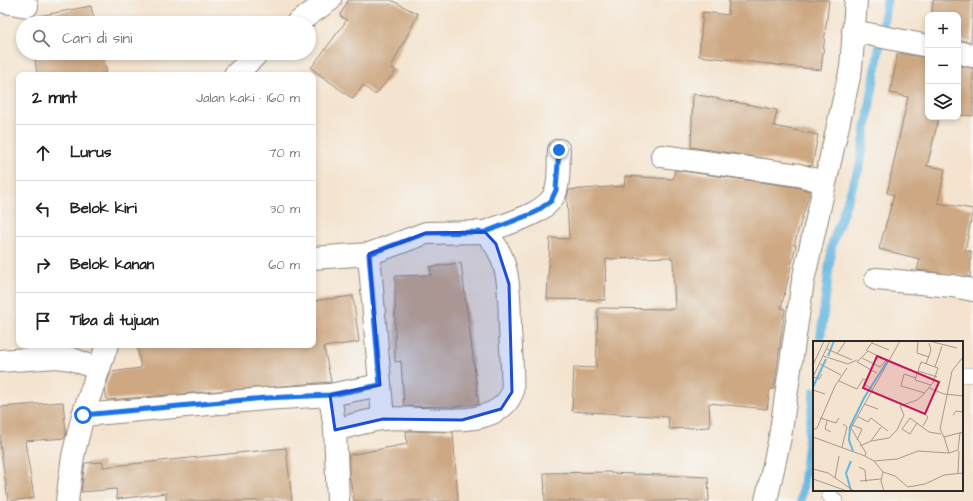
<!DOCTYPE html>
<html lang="id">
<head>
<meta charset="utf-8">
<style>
	:root { --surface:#fff; --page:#f6f6f6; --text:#222; --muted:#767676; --line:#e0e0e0 }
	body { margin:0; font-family:"Architects Daughter",sans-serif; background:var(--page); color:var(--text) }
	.controls { position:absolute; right:12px; top:12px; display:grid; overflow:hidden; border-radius:8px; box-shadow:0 2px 6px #0003 }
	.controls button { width:36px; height:36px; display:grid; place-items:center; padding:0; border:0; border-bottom:1px solid var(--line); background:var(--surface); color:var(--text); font:20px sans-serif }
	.stop { position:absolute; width:12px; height:12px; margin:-9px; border:3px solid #1a73e8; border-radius:50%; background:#fff }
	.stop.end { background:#1a73e8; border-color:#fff; box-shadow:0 1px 4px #0008 }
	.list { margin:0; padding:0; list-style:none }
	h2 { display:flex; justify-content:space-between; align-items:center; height:52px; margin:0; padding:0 16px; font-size:17px }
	h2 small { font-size:13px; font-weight:400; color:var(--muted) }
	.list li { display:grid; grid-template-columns:26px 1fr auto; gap:12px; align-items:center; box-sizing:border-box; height:56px; padding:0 16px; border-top:1px solid var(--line) }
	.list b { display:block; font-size:15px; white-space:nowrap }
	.list em { font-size:13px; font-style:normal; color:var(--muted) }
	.icon { flex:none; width:22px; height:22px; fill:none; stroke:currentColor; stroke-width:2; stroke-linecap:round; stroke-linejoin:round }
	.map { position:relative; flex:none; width:973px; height:501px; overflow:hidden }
	.search { position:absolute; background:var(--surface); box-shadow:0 2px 6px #0003; left:16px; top:16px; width:300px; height:44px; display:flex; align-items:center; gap:10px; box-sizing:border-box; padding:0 14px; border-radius:22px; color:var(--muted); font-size:15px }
	.panel { position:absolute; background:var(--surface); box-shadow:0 2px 6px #0003; left:16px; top:72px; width:300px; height:276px; border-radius:8px }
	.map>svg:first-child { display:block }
</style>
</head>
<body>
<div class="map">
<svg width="973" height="501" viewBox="0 0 973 501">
	<rect width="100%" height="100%" fill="#f6f6f2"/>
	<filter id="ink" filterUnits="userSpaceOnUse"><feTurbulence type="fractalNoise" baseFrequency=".025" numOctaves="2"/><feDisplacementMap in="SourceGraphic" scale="8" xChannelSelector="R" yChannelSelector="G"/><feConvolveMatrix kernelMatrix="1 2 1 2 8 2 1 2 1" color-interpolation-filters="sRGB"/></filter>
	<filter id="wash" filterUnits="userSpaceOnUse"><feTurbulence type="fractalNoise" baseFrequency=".012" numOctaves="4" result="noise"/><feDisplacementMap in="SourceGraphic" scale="16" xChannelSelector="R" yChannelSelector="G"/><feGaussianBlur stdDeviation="0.9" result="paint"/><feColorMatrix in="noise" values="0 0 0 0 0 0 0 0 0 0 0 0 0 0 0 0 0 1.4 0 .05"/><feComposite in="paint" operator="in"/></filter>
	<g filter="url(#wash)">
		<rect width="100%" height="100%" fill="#f4e3ce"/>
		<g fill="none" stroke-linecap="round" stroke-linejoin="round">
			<g stroke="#65b7e0" stroke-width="9">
				<polyline points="820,342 832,244 860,165 887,0"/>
				<polyline points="801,501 814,392"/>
			</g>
		</g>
		<g id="blocks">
			<g fill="#cda883">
				<polygon points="348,0 391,0 418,14 391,67 396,71 375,95 363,85 353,99 311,68 347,20 340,16"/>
				<polygon points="729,0 829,0 821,70 699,56 703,12 728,15"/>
				<polygon points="933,0 973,0 971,42 958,40 958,15 932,15"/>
				<polygon points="91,6 95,23 29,23 28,18 33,17"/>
				<polygon points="34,53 102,53 107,72 95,75 37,75"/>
				<polygon points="898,53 928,58 928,117 939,117 927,166 945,169 938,203 973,209 965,251 971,251 970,277 917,270 920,259 879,249 894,195 887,193 908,97 890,93"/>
				<polygon points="958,65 973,68 973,116 958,115"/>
				<polygon points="693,94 777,110 774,126 818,135 812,166 691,147"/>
				<polygon points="675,170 796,187 810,191 794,245 796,245 781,308 785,309 774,389 770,389 767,409 709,403 710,427 669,429 668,417 572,411 574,367 596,368 598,308 675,309 673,259 671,259 671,257 606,259 605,300 547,299 550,238 569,239 567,198 569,190 624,186 625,176 673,179"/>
				<polygon points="461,263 479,404 453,407 404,406 401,361 395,362 395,276 431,275 430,267"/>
				<polygon points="353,296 359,342 324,347 331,382 107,400 105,388 111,372 141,368 137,345 313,345 313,301"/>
				<polygon points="63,402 66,433 65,438 25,441 34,498 8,501 0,443 0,407"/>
				<polygon points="406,431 453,432 458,501 354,501 349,474 349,455 407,444"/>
				<polygon points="286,448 292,501 166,501 166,493 117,499 116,489 81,492 85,463 103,462 103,467"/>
				<polygon points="610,472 610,473 708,477 709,501 545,501 544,473"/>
			</g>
		</g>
	</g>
	<g filter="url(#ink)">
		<use href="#blocks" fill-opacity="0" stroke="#90877c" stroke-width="1"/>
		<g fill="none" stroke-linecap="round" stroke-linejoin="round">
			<g stroke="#90877c" stroke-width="16">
				<g id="service">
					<polyline points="962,375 973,375"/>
					<polyline points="829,490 829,495 835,501"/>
				</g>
			</g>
			<g stroke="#90877c" stroke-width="24">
				<g id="minor">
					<polyline points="0,1 27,6"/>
					<polyline points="297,23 330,0"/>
					<polyline points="853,31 928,46"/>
					<polyline points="958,52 973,56"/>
					<polyline points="235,75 258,53"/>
					<polyline points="662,156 799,175 824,182"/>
					<path d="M485,232C506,223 548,215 556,191C560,178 558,163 559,150"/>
					<polyline points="369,254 383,419"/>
					<path d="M313,258L369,254L426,233L485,232C511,259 509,291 510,326C510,338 514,386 512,393C495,435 417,414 382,419C366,421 350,426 335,430"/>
					<polyline points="876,279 952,286 973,290"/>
					<polyline points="0,361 57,357 72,359 98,369"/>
					<polyline points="330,395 380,385"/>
					<polyline points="83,415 265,399 330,395 335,430 338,501"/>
					<polyline points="67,501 73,456 83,415 107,345"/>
					<polyline points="766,501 780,437 803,281 851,68 856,0"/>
				</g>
			</g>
			<use href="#service" stroke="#fff" stroke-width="15"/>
			<use href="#minor" stroke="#fff" stroke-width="22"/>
		</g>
	</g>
	<g fill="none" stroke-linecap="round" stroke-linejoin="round" filter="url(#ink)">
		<polyline stroke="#1a73e8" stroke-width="5" points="83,415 265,398 330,395 380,385 369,254 426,233 485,232 534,213 551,201 556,190 559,150"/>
	</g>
	<path fill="#1d4ed8" fill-opacity="0.2" stroke="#1d4ed8" stroke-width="3" stroke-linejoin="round" d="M485,232L496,244L509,284L512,392L501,409L462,420L383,419L335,430L330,395L380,385L369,254L426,233Z"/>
	<g transform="translate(813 341)">
		<rect width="150" height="150" fill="#f4e3ce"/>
		<path fill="none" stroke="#65b7e0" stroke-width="2" d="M15,15L21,0M0,46L13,18M40,110L36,99L37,86L51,57L75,19M38,120L33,132L38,150"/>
		<path fill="none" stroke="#a4998d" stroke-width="1" d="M105,0L104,12L116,16M116,0L144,7M59,2L76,9M14,8L39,19M53,10L60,0M24,13L33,0M10,15L35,23L44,19M150,16L139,30L127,88L131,96L150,91M44,21L55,10L73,19L67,26L49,17M44,21L64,32M7,23L28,34M113,23L118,9L116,2M0,24L11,0M122,26L129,5M105,30L124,36M0,36L6,38L9,33M0,36L17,0M103,37L91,33L88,45L112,52M50,38L53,39L51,43L59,48M26,40L44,48L50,38M116,47L131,53L150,55M0,49L12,53M51,63L65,68M140,74L143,70L150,71M44,75L55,81L58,77L75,90M7,77L23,82L26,77M14,80L12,88L18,91M104,82L97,93L89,88L97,77L116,91L128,93M39,84L49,88L44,99M110,85L115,76L111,72M0,89L4,87L22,45L34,27M0,96L52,115L61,120L70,131L82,135L95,146L112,143L131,134L150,132M131,96L136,112M58,100L68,86M47,105L58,100L76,97L84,89L91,74L87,65L104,59L109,55L118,44L120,42L125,27L108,21L102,39L118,44M29,106L34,86L30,83M52,115L53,112L38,87L87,0M61,120L84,118L105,110L136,112L145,109L147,92M46,126L52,129L53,141M0,128L15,132L41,150M70,131L68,140L71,150M145,132L146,110M22,137L26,115M0,138L34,150M47,140L68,138"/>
		<path fill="#c2185b" fill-opacity="0.15" stroke="#c2185b" stroke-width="2" d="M64,15L126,41L112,73L50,47Z"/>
		<rect width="150" height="150" fill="none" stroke="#2b2b2b" stroke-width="2"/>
	</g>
</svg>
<div class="controls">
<button>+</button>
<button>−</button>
<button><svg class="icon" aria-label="layers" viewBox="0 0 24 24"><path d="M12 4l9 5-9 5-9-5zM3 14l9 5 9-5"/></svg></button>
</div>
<div class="stop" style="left:83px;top:415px"></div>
<div class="stop end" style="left:559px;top:150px"></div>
<div class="search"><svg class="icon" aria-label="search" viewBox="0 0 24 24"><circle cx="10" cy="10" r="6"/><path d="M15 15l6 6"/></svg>Cari di sini</div>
<section class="panel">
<h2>2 mnt<small>Jalan kaki · 160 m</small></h2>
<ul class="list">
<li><svg class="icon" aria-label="ahead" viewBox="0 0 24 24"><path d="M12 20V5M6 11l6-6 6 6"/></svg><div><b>Lurus</b></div><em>70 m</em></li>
<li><svg class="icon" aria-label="left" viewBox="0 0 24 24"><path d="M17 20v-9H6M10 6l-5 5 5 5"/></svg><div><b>Belok kiri</b></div><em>30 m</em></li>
<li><svg class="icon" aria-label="right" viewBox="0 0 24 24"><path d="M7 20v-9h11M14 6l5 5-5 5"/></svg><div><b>Belok kanan</b></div><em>60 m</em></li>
<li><svg class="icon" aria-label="arrive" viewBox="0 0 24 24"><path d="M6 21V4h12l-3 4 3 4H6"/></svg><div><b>Tiba di tujuan</b></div></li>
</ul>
</section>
</div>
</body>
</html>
